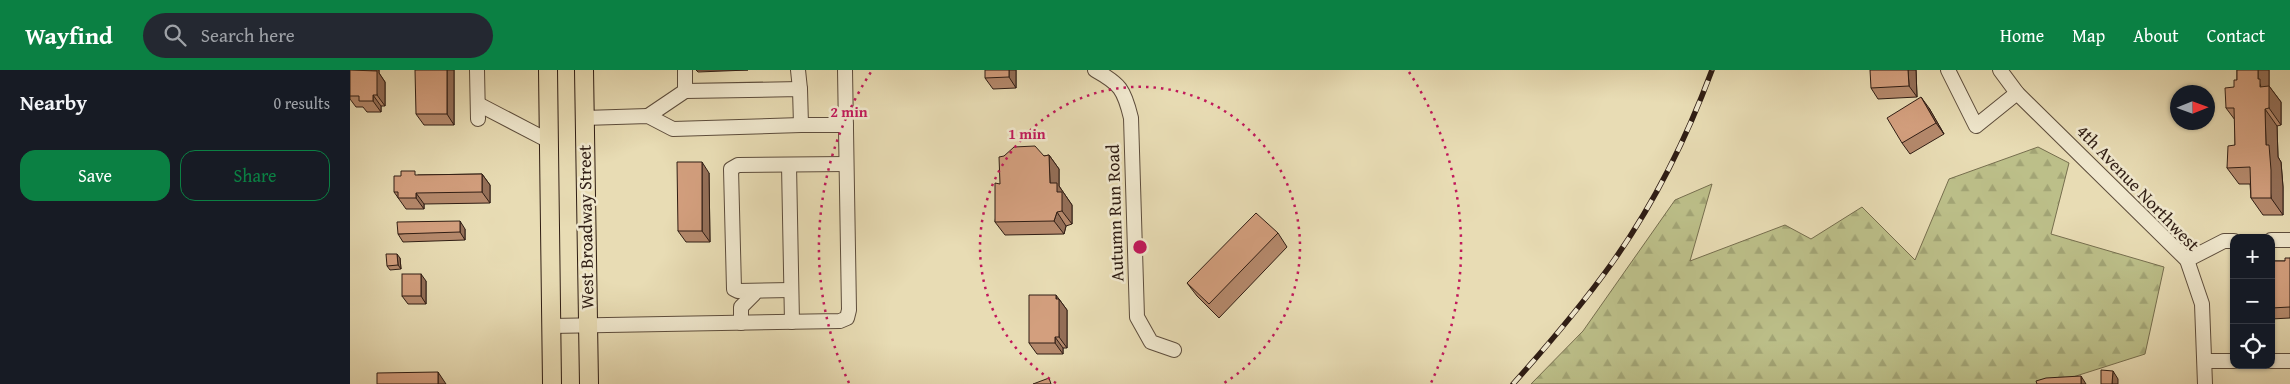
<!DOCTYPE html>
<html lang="en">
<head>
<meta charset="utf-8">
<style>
	:root { --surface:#171b24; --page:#242831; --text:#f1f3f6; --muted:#9ea1a6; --line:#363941; --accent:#0b8043 }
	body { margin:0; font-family:"Gentium Book Plus",serif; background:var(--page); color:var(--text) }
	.controls { position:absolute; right:15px; bottom:15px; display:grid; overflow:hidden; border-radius:10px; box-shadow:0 1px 4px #0004 }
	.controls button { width:45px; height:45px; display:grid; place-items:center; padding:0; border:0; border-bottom:1px solid var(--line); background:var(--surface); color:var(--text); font:25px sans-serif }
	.compass { position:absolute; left:1820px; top:15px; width:45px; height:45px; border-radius:50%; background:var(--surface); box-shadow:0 1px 4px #0004; rotate:89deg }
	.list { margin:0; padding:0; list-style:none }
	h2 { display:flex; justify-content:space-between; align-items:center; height:65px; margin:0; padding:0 20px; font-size:21px }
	h2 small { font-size:16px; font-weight:400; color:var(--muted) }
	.actions { display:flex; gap:10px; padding:15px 20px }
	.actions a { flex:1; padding:11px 0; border:1px solid var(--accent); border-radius:15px; text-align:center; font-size:18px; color:var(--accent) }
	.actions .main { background:var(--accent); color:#fff }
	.icon { flex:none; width:28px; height:28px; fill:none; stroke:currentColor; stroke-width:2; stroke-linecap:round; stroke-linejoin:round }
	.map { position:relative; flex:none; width:1940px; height:314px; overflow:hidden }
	header { display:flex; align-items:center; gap:30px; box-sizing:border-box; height:70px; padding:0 25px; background:var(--accent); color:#fff }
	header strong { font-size:24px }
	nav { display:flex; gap:28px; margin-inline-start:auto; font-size:18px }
	.search { width:350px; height:45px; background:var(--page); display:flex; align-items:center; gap:12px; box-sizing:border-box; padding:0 18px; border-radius:28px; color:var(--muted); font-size:19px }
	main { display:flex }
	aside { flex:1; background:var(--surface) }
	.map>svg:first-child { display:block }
</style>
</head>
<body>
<header>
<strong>Wayfind</strong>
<div class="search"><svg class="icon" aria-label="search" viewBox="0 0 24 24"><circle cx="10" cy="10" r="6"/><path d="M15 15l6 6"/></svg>Search here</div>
<nav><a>Home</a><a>Map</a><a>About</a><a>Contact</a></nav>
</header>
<main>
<aside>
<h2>Nearby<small>0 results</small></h2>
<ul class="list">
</ul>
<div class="actions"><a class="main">Save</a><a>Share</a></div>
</aside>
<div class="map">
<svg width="1940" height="314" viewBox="0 0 1940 314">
	<defs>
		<pattern id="forest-firs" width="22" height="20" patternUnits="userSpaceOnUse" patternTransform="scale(1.25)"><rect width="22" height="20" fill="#bcbf89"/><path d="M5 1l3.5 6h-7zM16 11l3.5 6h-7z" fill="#a2a475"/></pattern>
	</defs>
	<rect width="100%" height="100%" fill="#e8dcb4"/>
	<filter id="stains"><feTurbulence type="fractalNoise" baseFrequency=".004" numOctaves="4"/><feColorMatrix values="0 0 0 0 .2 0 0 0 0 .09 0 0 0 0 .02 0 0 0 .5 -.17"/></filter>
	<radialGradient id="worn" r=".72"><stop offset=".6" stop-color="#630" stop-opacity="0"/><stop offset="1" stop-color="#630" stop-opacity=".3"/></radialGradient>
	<polygon fill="url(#forest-firs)" stroke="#766e4e" points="1688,77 1719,93 1701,164 1814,197 1795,284 1701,314 1181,314 1233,261 1325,130 1362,114 1340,191 1435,155 1461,169 1512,137 1565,190 1599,109"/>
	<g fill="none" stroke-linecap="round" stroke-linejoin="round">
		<g stroke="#5d4d3c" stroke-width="16">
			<g id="minor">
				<polyline points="127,0 128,49"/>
				<polyline points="335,0 335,21 450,19 451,55 496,55"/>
				<polyline points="448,0 450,19"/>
				<path d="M745,0C770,14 774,19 781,48L787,247L801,272L824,280"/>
				<polyline points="1598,0 1626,56 1667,23"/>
				<polyline points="1650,0 1667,23 1837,190 1852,234 1855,314"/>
				<polyline points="128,34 199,71"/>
				<polyline points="298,46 335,21"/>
				<polyline points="234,48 298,46 323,59 451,55"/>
				<polyline points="439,95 442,252"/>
				<polyline points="1921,170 1940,170"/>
				<polyline points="1837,190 1874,171 1884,171"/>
				<polyline points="441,220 388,221 384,219 381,99 388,95 496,94"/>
				<polyline points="391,253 391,237 404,224 404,221"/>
				<polyline points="201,256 490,251 497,248 499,240 495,0"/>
				<polyline points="1855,291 1884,291"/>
				<polyline points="1921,291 1940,291"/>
			</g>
		</g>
		<g stroke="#2f1d14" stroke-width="20">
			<g id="major">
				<polyline points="198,0 202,314"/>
				<polyline points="234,0 239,314"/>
			</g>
		</g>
		<use href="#minor" stroke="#f0e8ce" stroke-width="14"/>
		<use href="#major" stroke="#e8dcb4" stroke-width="18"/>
		<g stroke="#2f1d14" stroke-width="5.5">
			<path id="rail" d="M1163,314C1198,275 1232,235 1262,193C1304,134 1337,67 1362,0"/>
		</g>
		<use href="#rail" stroke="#f0e8ce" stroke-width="4" stroke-dasharray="11" stroke-linecap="butt"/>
	</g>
	<g fill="#b5896c" stroke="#2f1d14">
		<polygon points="0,0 29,0 29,3 35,12 35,36 31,36 31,42 17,42 13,37 6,37 0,29"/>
		<polygon points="104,0 104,55 74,55 66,44"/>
		<polygon points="346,0 398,0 348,2"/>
		<polygon points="666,0 666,18 643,19 635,8"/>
		<polygon points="1566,0 1567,27 1528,29 1521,18"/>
		<polygon points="1887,0 1919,0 1919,16 1931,32 1931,55 1927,56 1928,87 1931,92 1933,117 1933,145 1913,145 1901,128 1900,114 1889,114 1877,98 1885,75 1885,50 1876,38 1887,10"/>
		<polygon points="1579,38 1594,64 1560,84 1552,73"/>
		<polygon points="699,85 709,99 709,116 722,135 722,154 716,156 714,164 655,165 645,152 650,114 694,86"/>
		<polygon points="359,103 360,172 336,172 328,161"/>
		<polygon points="132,104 140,115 140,133 74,134 74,139 56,139 44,122 68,105"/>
		<polygon points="115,159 115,170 53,172 48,164"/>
		<polygon points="928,163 937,177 869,248 847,226 837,213"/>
		<polygon points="50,188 51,199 40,200 37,196"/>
		<polygon points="1940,188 1940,248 1921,249 1921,191 1935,191"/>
		<polygon points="76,211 76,234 58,234 52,226"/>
		<polygon points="709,229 717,240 717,278 713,278 713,284 687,284 679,273"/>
	</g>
	<g fill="#946f58" stroke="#2f1d14">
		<polygon points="21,0 29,0 29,3 35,12 35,36 27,25"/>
		<polygon points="97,0 104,0 104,55 97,44"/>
		<polygon points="659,0 666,0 666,18 659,7"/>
		<polygon points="1558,0 1566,0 1567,27 1559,16"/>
		<polygon points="1908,0 1919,0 1919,16 1931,32 1931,55 1919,38 1908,9"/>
		<polygon points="23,25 31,36 31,42 23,31"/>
		<polygon points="1571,27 1579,38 1594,64 1586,53"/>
		<polygon points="1915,39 1927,56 1928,87 1931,92 1933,117 1933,145 1921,128 1916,75"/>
		<polygon points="699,85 709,99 709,116 722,135 722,154 712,141 700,113"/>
		<polygon points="352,92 359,103 360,172 352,161"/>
		<polygon points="132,104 140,115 140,133 132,122"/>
		<polygon points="66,123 74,134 74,139 66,128"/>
		<polygon points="707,142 716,156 714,164 704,151"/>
		<polygon points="110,151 115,159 115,170 110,162"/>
		<polygon points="47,184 50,188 51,199 48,195"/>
		<polygon points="71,204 76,211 76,234 71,226"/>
		<polygon points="706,225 717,240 717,278 709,267"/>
		<polygon points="705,267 713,278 713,284 705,273"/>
		<polygon points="1763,301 1768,309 1768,314 1762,314"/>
		<polygon points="88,302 96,314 88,314"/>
		<polygon points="1731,306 1736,314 1731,314"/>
	</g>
	<g fill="#d39f7e" stroke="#2f1d14">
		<polygon points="0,0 27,1 27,25 23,25 23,31 9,31 9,26 0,26"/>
		<polygon points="65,0 97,0 97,44 66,44"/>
		<polygon points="635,0 659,0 659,7 635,8"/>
		<polygon points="1520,0 1558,0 1559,16 1521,18"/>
		<polygon points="1887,0 1908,0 1908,9 1910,9 1910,17 1919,16 1919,38 1915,39 1916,75 1919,75 1921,100 1921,128 1901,128 1900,97 1877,98 1878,76 1885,75 1884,38 1876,38 1875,18 1884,17 1884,10 1887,10"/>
		<polygon points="1571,27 1586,53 1552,73 1537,48"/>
		<polygon points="685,76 694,86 699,85 700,113 707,113 707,122 712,122 712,141 707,142 704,151 645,152 645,113 650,114 649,87 654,86 664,77"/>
		<polygon points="327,92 352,92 352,161 328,161"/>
		<polygon points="51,101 65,101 65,105 132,104 132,122 66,123 66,128 48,128 48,122 44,122 44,106 51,106"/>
		<polygon points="906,143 928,163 859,234 837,213"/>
		<polygon points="110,151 110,162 48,164 47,152"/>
		<polygon points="36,184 47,184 48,195 37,196"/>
		<polygon points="1935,188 1940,188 1940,237 1921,238 1921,191 1935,191"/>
		<rect x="52" y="204" width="19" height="22"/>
		<polygon points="679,225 706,225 706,229 709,229 709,267 705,267 705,273 679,273"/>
		<polygon points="1751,300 1763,301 1762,314 1751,314"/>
		<polygon points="88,302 88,314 27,314 27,303"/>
		<polygon points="1731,306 1731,314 1687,314 1686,311 1696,308"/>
		<polygon points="699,308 701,314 683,314"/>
	</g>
	<g fill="none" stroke="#c2185b" stroke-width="2.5" stroke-dasharray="2.5 5">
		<path d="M706 313A160 160 0 1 1 874 313"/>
		<path d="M499 313A321 321 0 0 1 521 2M1059 2A321 321 0 0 1 1081 313"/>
	</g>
	<g text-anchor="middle" stroke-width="5" stroke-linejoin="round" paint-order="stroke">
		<g font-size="18" fill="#2f1d14" stroke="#f0e8ce">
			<text transform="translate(1788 118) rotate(46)" y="6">4th Avenue Northwest</text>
			<text transform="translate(765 143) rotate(-92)" y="6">Autumn Run Road</text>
			<text transform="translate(236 157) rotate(-91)" y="6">West Broadway Street</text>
		</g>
	</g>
	<circle cx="790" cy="177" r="8" fill="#c2185b" stroke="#f0e8ce" stroke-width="2.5"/>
	<g font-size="15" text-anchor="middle" font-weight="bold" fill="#c2185b" stroke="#f0e8ce" stroke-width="5" stroke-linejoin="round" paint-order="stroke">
		<text x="499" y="47">2 min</text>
		<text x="677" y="69">1 min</text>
	</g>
	<rect width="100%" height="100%" filter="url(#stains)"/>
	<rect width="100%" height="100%" fill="url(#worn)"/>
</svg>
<div class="controls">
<button>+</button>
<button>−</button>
<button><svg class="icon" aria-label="locate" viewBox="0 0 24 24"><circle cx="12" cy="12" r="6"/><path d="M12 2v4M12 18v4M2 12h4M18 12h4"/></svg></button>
</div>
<svg class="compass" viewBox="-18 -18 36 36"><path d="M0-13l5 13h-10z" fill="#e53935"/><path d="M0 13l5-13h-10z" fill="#9ea1a6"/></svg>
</div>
</main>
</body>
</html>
